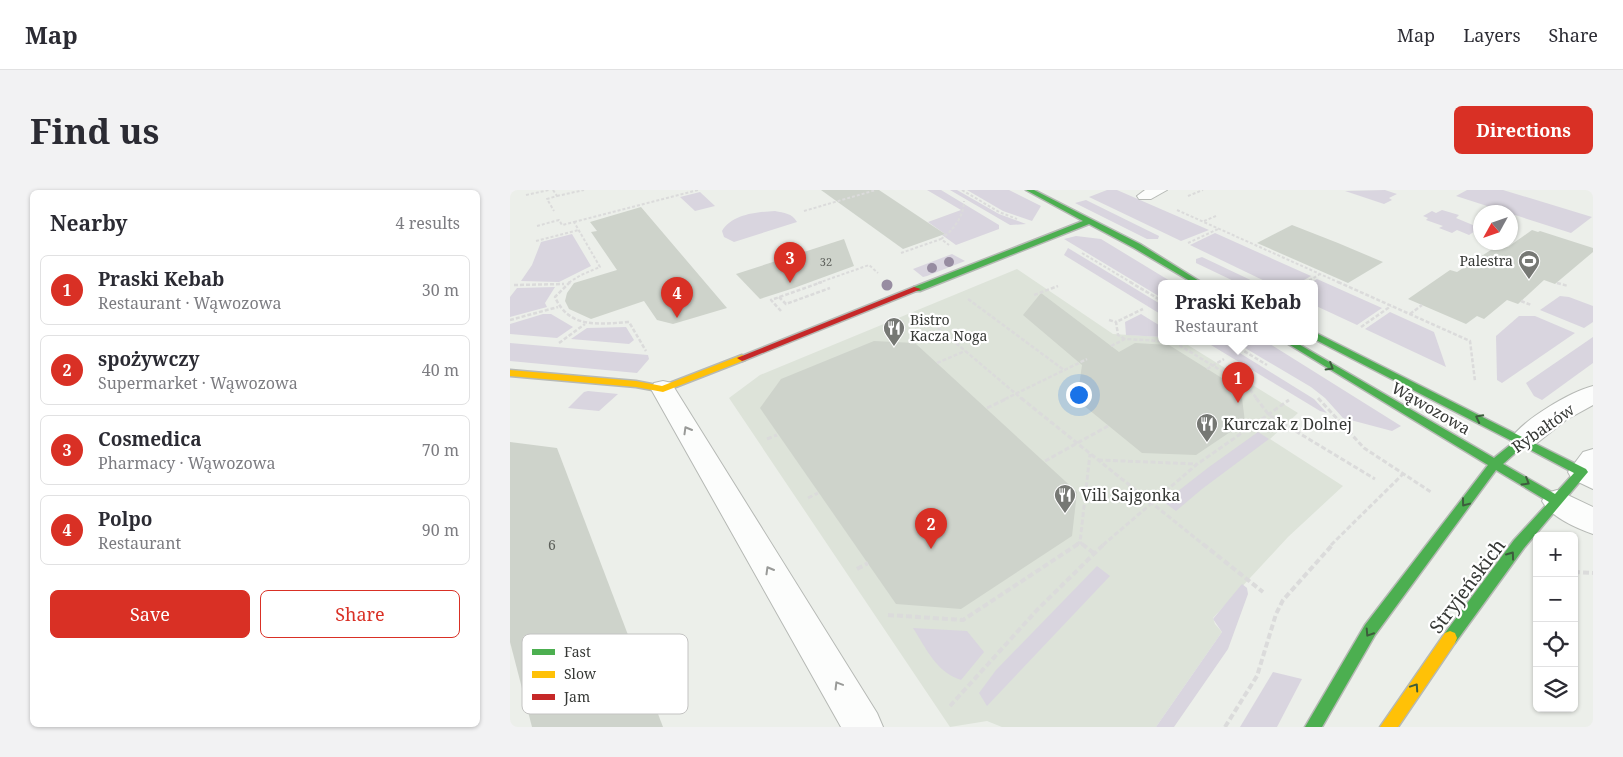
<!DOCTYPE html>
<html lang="en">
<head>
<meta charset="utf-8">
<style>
	:root { --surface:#fff; --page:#f2f2f3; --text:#2b2b33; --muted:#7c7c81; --line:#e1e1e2; --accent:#d93025 }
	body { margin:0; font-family:"Noto Serif",serif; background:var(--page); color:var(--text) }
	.controls { position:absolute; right:15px; bottom:15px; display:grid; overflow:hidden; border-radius:8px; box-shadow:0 1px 4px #0004 }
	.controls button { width:45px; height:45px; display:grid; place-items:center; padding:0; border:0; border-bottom:1px solid var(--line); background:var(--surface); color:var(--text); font:25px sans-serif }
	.compass { position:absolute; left:963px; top:15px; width:45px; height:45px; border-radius:50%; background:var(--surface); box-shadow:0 1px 4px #0004; rotate:230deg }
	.you { position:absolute; left:568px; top:204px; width:18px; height:18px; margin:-12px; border:4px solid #fff; border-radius:50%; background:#1a73e8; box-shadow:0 0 0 8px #1a73e833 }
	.badge { display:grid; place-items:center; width:32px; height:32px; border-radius:50%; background:var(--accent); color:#fff; font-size:16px; font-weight:700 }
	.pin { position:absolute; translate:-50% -41px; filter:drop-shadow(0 1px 2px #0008) }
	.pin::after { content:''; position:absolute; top:26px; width:18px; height:15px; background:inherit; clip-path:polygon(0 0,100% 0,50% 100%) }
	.popup { position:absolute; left:648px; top:90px; width:160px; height:65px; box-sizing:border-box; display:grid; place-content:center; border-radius:8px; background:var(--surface); filter:drop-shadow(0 1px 4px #0005); font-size:16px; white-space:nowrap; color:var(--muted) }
	.popup b { font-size:19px; color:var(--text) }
	.popup::after { content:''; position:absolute; left:50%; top:100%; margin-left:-10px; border:10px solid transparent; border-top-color:var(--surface) }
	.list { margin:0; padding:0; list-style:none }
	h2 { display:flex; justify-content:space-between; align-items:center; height:65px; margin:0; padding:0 20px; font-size:21px }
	h2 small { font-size:16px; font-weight:400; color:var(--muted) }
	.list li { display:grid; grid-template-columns:32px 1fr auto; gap:15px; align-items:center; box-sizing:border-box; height:70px; margin:0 10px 10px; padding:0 10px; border:1px solid var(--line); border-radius:8px }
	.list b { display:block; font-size:19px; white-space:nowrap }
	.list p { margin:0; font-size:16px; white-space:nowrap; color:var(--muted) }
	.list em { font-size:16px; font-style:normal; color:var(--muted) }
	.actions { display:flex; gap:10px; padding:15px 20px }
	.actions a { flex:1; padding:11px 0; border:1px solid var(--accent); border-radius:8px; text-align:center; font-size:18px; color:var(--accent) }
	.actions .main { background:var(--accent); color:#fff }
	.icon { flex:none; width:28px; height:28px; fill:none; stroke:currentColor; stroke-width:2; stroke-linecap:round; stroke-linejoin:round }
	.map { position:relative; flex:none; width:1083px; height:537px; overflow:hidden; border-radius:8px }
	header { display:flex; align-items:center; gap:30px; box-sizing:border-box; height:70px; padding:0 25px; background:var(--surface); border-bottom:1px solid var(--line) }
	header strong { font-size:24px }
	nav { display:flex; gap:28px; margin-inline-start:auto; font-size:18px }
	.intro { display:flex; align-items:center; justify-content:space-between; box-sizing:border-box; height:120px; padding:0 30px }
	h1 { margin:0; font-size:35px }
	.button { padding:12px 22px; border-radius:8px; background:var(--accent); color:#fff; font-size:18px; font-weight:700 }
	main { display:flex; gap:30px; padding:0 30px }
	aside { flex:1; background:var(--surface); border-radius:8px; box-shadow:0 1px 4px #0004 }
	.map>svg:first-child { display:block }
</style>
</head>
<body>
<header>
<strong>Map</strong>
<nav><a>Map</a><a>Layers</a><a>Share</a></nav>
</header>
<div class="intro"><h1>Find us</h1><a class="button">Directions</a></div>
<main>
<aside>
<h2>Nearby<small>4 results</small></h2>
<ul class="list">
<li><span class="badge">1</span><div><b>Praski Kebab</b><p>Restaurant · Wąwozowa</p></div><em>30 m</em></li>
<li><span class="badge">2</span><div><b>spożywczy</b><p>Supermarket · Wąwozowa</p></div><em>40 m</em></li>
<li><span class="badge">3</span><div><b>Cosmedica</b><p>Pharmacy · Wąwozowa</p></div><em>70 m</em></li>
<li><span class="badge">4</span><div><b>Polpo</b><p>Restaurant</p></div><em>90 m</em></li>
</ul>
<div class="actions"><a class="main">Save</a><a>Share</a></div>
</aside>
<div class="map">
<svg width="1083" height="537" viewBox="0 0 1083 537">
	<rect width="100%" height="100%" fill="#ecefea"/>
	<polygon fill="#dde3d9" points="507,79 603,144 652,147 652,152 673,152 788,223 760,249 833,296 778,347 703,428 705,434 712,442 646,537 492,537 477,531 440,537 219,208 250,185"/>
	<g fill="#d9d5df">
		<polygon points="417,0 431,0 489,35 489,39 446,55 432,45 435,44 418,32 451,20"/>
		<polygon points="440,0 447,0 489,24 516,34 500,35"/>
		<polygon points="457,0 499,0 531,16 522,31 493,21"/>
		<polygon points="597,0 607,0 699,40 671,51 579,7"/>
		<polygon points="875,0 887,4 879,8 882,10 874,14 835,1"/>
		<polygon points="957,0 993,0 1082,27 1061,43 946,6"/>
		<polygon points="190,2 205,16 185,21 170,7"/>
		<polygon points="576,10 649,46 648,49 637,49 565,13"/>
		<polygon points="932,20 949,25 946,28 970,38 959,45 947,40 942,43 929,38 933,36 916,30 918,28 913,26 922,21 926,23"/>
		<path d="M265,21C274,23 282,23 287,32L224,52L214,47L212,41C222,24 247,22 265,21Z"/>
		<polygon points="705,43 801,86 787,94 761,94 680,55"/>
		<polygon points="62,44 81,76 49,92 11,91 22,75 31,52"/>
		<polygon points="566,46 591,49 665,94 652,94 652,108 554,49"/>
		<polygon points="558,58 652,115 652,125 554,65"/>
		<polygon points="442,64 455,71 417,86 413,87 403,79"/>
		<polygon points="692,67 749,94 730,94 686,73 686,69"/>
		<polygon points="807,89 872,118 847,135 804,115 804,94 799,94"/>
		<polygon points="45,97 35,113 37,117 0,127 0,107 7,98"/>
		<polygon points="1050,106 1059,107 1083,116 1083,132 1074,138 1030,120"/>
		<polygon points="880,122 924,142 936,177 855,139"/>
		<polygon points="33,124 41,124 63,137 47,148 0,144 0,134"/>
		<polygon points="631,124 652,137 652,147 616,145 615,132"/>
		<polygon points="1009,126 1025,126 1065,143 992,193 987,190 986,146"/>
		<polygon points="116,137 124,150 119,154 61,149 77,138"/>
		<polygon points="1083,147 1083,173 1032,210 1024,206 1016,193"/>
		<polygon points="696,152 712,152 804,209 817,223 810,221"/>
		<polygon points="725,152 757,152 891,236 882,241 833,228 815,208 801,197"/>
		<polygon points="0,153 138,165 139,169 127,183 0,171"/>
		<polygon points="78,201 108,204 89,221 58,218 74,202"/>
		<polygon points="748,242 759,249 692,299 666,321 654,312 699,277"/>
		<polygon points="587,376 600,386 477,516 469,503 486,480"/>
		<polygon points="732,394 737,398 738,404 718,459 664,537 646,537 712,442 703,429"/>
		<path d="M403,438L457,441L474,462L451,490C426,482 416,458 403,438Z"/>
		<polygon points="763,482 792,489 767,537 730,537"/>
	</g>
	<g fill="#ced3cb">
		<polygon points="311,0 369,0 435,44 393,59"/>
		<polygon points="131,17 217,118 163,134 147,130 134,111 81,129 59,119 55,111 57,103 64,93 107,80 81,42 87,41 80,32"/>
		<polygon points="782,35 828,53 873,72 838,93 747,53"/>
		<polygon points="1022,40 1028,42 1030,41 1083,58 1083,62 1045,94 1034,90 1008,114 997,110 974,129 967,126 956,134 898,109 940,80 947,82 990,54 998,57"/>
		<polygon points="334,49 344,76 284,98 250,109 226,84"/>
		<polygon points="531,103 609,162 625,153 659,155 731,200 735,232 686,265 632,263 567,210 572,175 513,125"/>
		<polygon points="364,151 405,153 567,302 562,346 451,419 386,414 250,218 271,189"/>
		<polygon points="0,252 47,258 153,537 22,537 0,452"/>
	</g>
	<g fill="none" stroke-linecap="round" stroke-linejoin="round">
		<g stroke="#b6b9b5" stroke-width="2">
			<g id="street">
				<polygon points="635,0 657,0 641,9 629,9 627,6"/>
				<polygon points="153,191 162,193 165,199 367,523 373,537 331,537 141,199 144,193"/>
				<path d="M1083,196V215L1056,230L1022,257L1013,259L1004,257L1000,250C1012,230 1060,202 1083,196Z"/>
				<polygon points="1083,259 1083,299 1062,289 1058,282 1073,262"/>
				<path d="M1047,300L1083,317V344C1066,338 1041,327 1032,311L1037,303Z"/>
			</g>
		</g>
		<g stroke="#b6b9b5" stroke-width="3">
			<g id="fast">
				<polygon points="516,0 524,0 630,54 694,94 685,94 624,58 579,34 410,101 404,101 404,97 573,31"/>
				<path d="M804,142L1012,247H1017L1018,250L1076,279L1078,282L1014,358L945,453L940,455L935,453L933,448L935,443L1004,350L1039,312L986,280L865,445L812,537H795L855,435L978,275L775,152H785L984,268L1004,252L804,149ZM1013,256L1064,283L1045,304L993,274Z"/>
			</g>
		</g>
		<g stroke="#b6b9b5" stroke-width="3">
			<g id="slow">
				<polygon points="232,165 237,168 235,170 153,202 126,197 0,186 0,180 126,191 152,196"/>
				<polygon points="940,441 945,443 947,448 945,453 888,537 870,537 935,443"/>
			</g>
		</g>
		<g stroke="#b6b9b5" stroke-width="3">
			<polygon id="jam" points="404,97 411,99 235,170 232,171 227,168"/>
		</g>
		<g stroke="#dbdbdb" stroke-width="2" stroke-dasharray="3 2" stroke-linecap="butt">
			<polyline points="43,0 47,6 37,9 44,21"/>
			<polyline points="452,0 489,22 507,29"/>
			<polyline points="16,5 39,0"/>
			<polyline points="47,6 74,0"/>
			<polyline points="678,6 693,0"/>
			<polyline points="667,20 830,93"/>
			<polyline points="294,21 366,0"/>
			<polyline points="694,31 706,26"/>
			<polyline points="64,32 188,0"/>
			<polyline points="27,36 49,30 52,35 64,32 90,77 71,85 58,93"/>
			<path d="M431,49C443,41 454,26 454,11"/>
			<polyline points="26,51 69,40"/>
			<polyline points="678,53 708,39"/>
			<polyline points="391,63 431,49 439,55"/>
			<polyline points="572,63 622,93"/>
			<polyline points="308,93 359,75 368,83"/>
			<polyline points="795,93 810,84"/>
		</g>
		<g stroke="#dbdbdb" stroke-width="2.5" stroke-dasharray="4 2" stroke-linecap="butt">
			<path d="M60,92L45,107C59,139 89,134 119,132L136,161"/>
			<polyline points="620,92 652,111"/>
			<polyline points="828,92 960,151 965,191"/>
			<polyline points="1047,93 1058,96"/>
			<polyline points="793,94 797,92"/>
			<polyline points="4,95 54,94"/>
			<polyline points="524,105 548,96"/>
			<polyline points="269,107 276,114 320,98"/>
			<polyline points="458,109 554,180"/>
			<polyline points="1011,111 1021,115"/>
			<polyline points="271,121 261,110 312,92"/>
			<polyline points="900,124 912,115"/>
			<polyline points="414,126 512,209"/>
			<polyline points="0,130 48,117"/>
			<polyline points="599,130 606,132"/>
			<polyline points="851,137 881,116"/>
			<polyline points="615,149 608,145 606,132 633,119"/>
			<polyline points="664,152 738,197 747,209"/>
			<polyline points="719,152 757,175"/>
			<polyline points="49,153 75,134"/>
			<polyline points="601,156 615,149 652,151"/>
			<polyline points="427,173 455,161"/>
			<polyline points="697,179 714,169"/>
			<polyline points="495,209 577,169"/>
		</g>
		<g stroke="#dbdbdb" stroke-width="3" stroke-dasharray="5 2.5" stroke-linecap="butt">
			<polyline points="511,208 694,355"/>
			<polyline points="746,208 759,225 865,289"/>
			<polyline points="808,208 854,258 921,302"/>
			<polyline points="477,218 498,208"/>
			<polyline points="257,249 267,245"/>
			<polyline points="588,270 687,274"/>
			<polyline points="535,271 598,236"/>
			<polyline points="298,308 308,303"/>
			<polyline points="570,352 573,355"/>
			<polyline points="566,355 570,352 580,264"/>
			<polyline points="593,355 686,275 779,210"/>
			<polyline points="821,355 893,284"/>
		</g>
		<g stroke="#dbdbdb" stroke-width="4" stroke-dasharray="6 3" stroke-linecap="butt">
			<polyline points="572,354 585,364"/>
			<polyline points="693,354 753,402"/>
			<polyline points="347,379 358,373"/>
			<polyline points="1064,382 1083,383"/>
			<polyline points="378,425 453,430 568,354"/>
			<polyline points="440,516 527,420 594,354"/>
			<polyline points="715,537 747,486 766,424 773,410 823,354"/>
		</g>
		<use href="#street" fill="#fcfdfc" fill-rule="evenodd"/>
		<use href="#fast" fill="#4caf50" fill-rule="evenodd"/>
		<use href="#slow" fill="#ffc107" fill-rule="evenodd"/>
		<use href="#jam" fill="#c62828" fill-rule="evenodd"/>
	</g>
	<g fill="#978ca1">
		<circle cx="439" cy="72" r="5"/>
		<circle cx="422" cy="78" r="5"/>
		<circle cx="377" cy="95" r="5.5"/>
	</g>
	<defs><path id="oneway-chevron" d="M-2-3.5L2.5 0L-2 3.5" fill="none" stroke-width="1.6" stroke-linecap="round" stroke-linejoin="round" transform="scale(1.25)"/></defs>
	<g stroke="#3d5c3d">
		<use href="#oneway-chevron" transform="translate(820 177) rotate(31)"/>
		<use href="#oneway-chevron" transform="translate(969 228) rotate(-153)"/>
		<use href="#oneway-chevron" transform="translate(1016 292) rotate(31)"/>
		<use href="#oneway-chevron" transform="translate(955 313) rotate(127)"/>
		<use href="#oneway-chevron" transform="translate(1001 365) rotate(-54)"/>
		<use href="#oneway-chevron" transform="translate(859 443) rotate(123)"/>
		<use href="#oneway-chevron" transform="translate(905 497) rotate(-56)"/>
	</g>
	<g stroke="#999a98">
		<use href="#oneway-chevron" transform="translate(177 240) rotate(-120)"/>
		<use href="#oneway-chevron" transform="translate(259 380) rotate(-120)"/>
		<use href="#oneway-chevron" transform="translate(328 495) rotate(-121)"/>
	</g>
	<defs>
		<g id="stadium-pin" transform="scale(1.125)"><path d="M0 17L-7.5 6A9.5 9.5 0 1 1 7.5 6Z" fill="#767874" stroke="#fff"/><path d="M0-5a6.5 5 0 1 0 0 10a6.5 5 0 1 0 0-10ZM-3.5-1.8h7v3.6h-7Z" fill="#fff"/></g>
		<g id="restaurant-pin" transform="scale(1.125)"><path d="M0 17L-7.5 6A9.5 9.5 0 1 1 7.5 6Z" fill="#767874" stroke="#fff"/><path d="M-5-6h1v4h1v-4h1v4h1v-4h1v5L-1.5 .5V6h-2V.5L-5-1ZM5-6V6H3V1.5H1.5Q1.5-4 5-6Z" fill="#fff"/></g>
	</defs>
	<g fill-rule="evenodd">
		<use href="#stadium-pin" x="1019" y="71"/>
		<use href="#restaurant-pin" x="384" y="138"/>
		<use href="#restaurant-pin" x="697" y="234"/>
		<use href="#restaurant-pin" x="555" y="305"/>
	</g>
	<g text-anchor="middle" stroke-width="4.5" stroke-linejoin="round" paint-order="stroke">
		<g font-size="11" fill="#5c5f5a">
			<text x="316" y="76">32</text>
		</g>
		<g font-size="14" fill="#363835" stroke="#fff" text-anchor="end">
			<text x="1003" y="76">Palestra</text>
			<text x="400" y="135" text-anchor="start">Bistro<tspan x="400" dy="16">Kacza Noga</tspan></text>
		</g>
		<g font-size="14" fill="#5c5f5a">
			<text x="42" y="360">6</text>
		</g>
		<g font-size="16" fill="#363835" stroke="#fff">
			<text transform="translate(921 218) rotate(30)" y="6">Wąwozowa</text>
			<text transform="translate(1033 238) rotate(-35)" y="6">Rybałtów</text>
		</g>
		<g font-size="16" fill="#363835" stroke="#fff" text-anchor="start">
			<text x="713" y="240">Kurczak z Dolnej</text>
			<text x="571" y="311">Vili Sajgonka</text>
		</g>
		<g font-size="19" fill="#363835" stroke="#fff">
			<text transform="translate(957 396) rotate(-53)" y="7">Stryjeńskich</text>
		</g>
	</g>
	<rect x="12" y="444" width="166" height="80" rx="8" fill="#fff" stroke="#c3c3c2" stroke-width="1"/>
	<rect x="22" y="459" width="23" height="6" fill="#4caf50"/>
	<rect x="22" y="481" width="23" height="7" fill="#ffc107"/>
	<rect x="22" y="504" width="23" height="6" fill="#c62828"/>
	<g font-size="14" fill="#363835">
		<text x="54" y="467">Fast</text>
		<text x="54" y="489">Slow</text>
		<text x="54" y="512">Jam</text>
	</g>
</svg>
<div class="controls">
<button>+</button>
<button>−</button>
<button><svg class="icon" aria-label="locate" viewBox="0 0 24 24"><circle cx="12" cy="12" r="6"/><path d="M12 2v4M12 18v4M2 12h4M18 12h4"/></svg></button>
<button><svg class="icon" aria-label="layers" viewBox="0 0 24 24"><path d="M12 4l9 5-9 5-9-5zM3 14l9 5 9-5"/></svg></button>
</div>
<svg class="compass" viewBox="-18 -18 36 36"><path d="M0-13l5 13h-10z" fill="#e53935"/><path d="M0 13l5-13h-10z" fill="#7c7c81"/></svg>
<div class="you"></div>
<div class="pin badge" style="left:728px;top:213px">1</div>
<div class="popup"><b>Praski Kebab</b>Restaurant</div>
<div class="pin badge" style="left:421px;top:359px">2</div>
<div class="pin badge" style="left:280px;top:93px">3</div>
<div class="pin badge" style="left:167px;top:128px">4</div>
</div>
</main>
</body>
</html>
